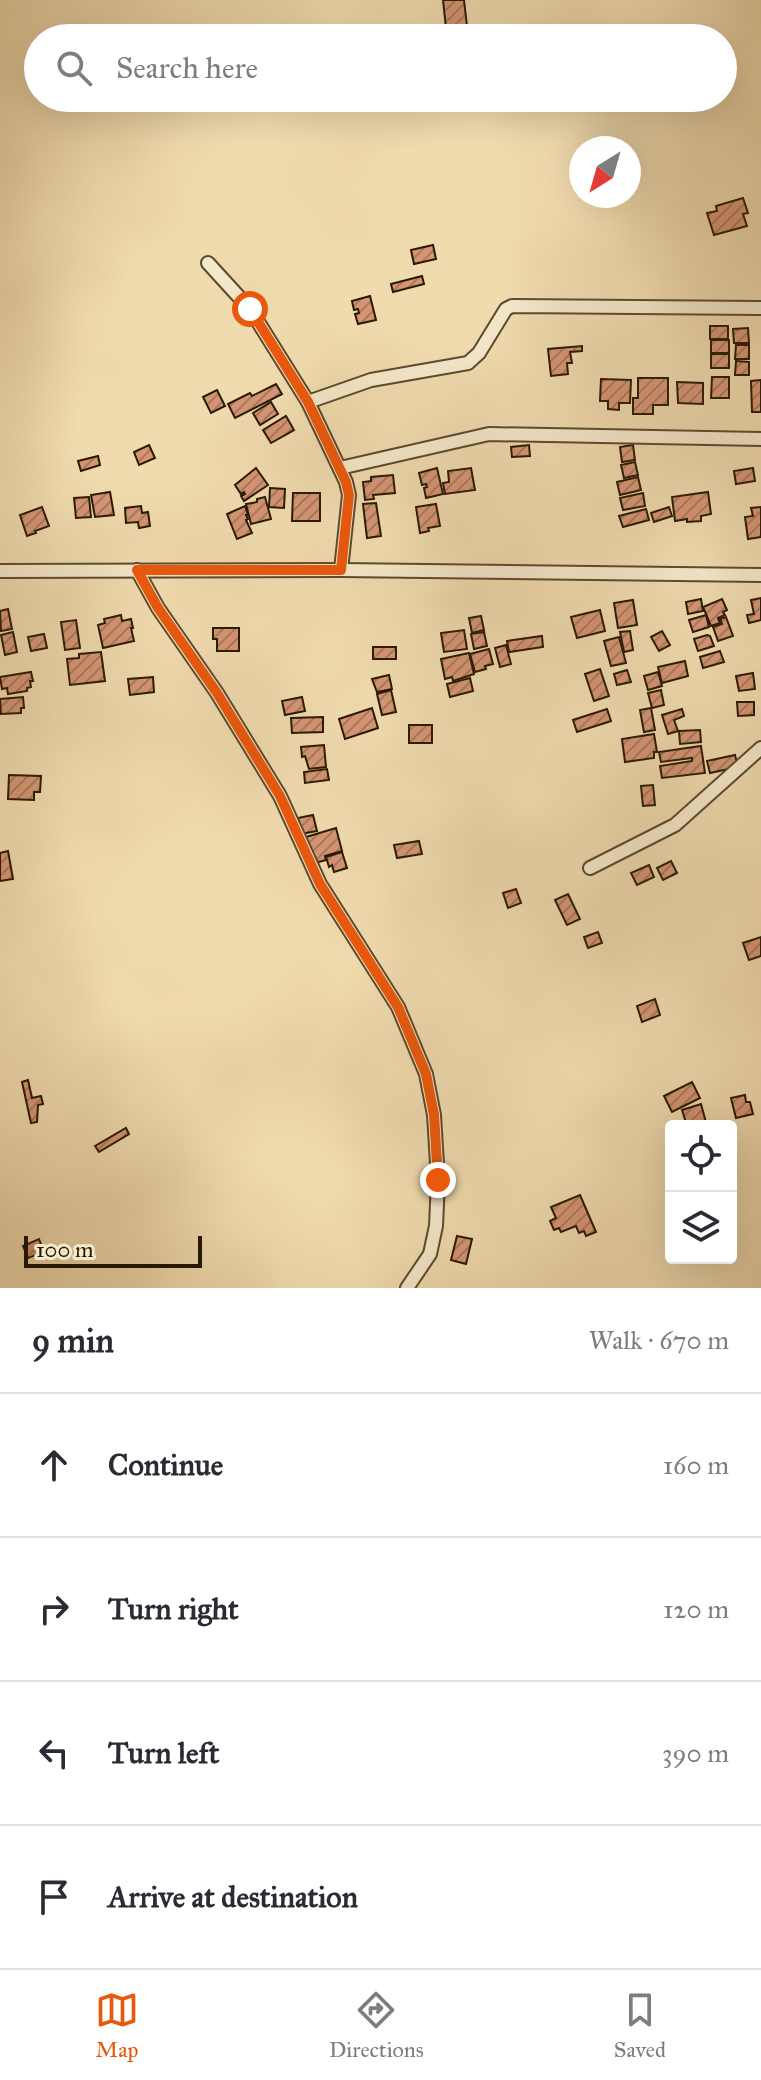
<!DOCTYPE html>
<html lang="en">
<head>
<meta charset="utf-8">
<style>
	:root { --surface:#fff; --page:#f2f2f3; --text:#2b2b33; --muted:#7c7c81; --line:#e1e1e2; --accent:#ea580c }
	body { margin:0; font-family:"IM FELL Great Primer",serif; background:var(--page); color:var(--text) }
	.controls { position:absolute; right:24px; bottom:24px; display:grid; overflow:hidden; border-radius:8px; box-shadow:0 8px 32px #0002 }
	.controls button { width:72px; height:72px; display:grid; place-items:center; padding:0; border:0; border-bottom:2px solid var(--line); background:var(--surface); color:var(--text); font:40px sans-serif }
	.compass { position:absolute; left:569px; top:136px; width:72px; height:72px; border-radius:50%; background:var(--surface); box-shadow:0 8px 32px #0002; rotate:217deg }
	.scale { position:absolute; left:24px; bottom:20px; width:178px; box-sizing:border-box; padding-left:8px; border:4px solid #291903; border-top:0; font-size:22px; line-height:28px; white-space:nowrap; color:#291903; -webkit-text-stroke:6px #f5e8cb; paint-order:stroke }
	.stop { position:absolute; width:24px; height:24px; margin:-18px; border:6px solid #ea580c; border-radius:50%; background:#fff }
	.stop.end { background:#ea580c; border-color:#fff; box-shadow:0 2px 8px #0008 }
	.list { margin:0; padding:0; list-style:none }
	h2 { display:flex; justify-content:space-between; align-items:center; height:104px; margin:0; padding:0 32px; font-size:34px }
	h2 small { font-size:26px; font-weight:400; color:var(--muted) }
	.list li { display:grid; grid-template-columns:52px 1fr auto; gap:24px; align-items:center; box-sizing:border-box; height:144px; padding:0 32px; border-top:2px solid var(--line) }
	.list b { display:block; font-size:30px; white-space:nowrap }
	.list em { font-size:26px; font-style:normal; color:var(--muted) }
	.icon { flex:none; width:44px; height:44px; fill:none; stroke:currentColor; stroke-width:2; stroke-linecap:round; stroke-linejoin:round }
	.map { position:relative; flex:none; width:761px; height:1288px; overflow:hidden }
	.search { position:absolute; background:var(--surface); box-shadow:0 8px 32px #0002; left:24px; right:24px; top:24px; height:88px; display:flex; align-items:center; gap:20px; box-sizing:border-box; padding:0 28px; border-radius:44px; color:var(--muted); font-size:30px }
	.sheet { height:680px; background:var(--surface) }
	nav { display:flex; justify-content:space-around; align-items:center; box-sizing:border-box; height:112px; border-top:2px solid var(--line); background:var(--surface); font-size:22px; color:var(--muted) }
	nav a { display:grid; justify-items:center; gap:4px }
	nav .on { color:var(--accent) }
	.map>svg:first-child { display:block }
</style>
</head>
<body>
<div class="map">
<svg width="761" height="1288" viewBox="0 0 761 1288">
	<defs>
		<pattern id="building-hatch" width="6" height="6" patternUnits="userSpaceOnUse" patternTransform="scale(2)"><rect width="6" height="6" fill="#d59574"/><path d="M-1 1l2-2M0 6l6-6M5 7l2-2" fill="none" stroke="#ad795d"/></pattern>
	</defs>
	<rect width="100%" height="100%" fill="#f0dbaf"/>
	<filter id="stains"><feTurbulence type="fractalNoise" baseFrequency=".0025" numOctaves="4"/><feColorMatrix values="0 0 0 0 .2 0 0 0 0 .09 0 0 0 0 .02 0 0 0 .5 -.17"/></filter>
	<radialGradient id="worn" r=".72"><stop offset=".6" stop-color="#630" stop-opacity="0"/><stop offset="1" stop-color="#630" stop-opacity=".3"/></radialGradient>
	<g fill="url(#building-hatch)" stroke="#291903" stroke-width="2">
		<polygon points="443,0 464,0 467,26 446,28"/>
		<polygon points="743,198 748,213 743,214 747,226 714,235 707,213 717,211 716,206"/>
		<polygon points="433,245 436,259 414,264 411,250"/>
		<polygon points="422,276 424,284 393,292 391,284"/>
		<polygon points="370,296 376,320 358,324 355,314 359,313 358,309 354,310 352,301"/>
		<rect x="710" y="326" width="18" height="13"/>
		<polygon points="748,328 749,343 734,343 733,329"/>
		<rect x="711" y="340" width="18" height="13"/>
		<polygon points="736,345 749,345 749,359 735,359"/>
		<polygon points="582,346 582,351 570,352 572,363 567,363 568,374 551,376 548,349"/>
		<rect x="711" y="354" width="18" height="14"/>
		<polygon points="736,361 749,362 749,375 735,375"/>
		<polygon points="712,377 729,377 729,398 711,398"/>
		<polygon points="638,378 668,378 668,405 653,405 653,414 633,414 633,398 638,398"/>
		<polygon points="601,379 631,380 630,403 619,403 619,410 608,409 608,401 600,401"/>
		<polygon points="761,380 761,412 752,412 751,381"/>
		<polygon points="677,382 703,383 703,404 678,403"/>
		<polygon points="276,384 282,394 235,418 228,404 250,393 252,396"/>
		<polygon points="217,390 225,406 211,413 203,397"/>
		<polygon points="271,402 278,414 260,425 253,413"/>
		<polygon points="286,416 294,430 271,443 263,430"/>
		<polygon points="149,445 155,458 139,465 134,452"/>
		<polygon points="529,445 530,456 512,457 511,447"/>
		<polygon points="633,445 635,460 622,462 620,447"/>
		<polygon points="98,456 100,465 81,471 78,461"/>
		<polygon points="635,462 638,475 624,478 621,465"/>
		<polygon points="256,468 268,485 244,501 241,496 245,494 244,492 241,494 235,485"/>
		<polygon points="437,468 443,494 426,498 424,488 427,487 426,484 422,485 419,473"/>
		<polygon points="471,468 475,490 445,494 443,483 449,482 448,471"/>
		<polygon points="753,468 755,481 736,484 734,471"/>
		<polygon points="393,475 395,493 373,495 374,499 365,500 363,482 371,481 371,477"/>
		<polygon points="638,477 641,490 620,495 617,482"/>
		<polygon points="270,488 285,489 284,508 269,507"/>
		<polygon points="110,492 114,515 95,517 91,495"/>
		<polygon points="708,492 711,514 701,516 701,521 687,522 687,519 675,521 672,497"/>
		<polygon points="293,493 320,493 320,521 292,521"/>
		<polygon points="643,493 645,506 623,510 620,498"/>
		<polygon points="89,497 91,517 76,518 74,498"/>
		<polygon points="265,497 271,519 251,524 246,504 257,502 257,499"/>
		<polygon points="376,503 381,536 367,538 363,504"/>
		<polygon points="436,504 440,526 428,528 429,531 420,533 416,507"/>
		<polygon points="141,506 142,513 148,512 150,526 139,528 138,522 126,523 125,508"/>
		<polygon points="245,506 248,515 246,515 248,519 246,520 252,533 237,539 227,514"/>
		<polygon points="42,507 49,526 35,531 36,533 27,536 20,515"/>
		<polygon points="669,507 672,516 654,522 651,513"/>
		<polygon points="761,507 761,537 748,539 745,517 753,516 751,508"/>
		<polygon points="646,509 649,520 623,527 619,516"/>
		<polygon points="761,598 761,620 749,623 747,615 754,614 751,600"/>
		<polygon points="701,599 703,611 688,614 686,602"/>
		<polygon points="722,599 727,610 723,612 725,615 718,618 720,623 711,626 703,607"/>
		<polygon points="633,600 637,625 618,628 614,603"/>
		<polygon points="8,609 12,629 1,631 0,611"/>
		<polygon points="600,610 605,631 577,638 571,617"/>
		<polygon points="121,615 122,621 131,619 133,628 131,628 134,641 103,648 98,625 105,623 104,619"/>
		<polygon points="706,615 709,627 693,632 689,620"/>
		<polygon points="481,616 484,630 472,633 469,618"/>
		<polygon points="726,617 733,636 718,641 713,627 722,624 720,619"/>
		<polygon points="76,620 80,648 65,650 61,622"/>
		<polygon points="213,628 239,628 239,651 217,651 217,639 213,639"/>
		<polygon points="464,630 467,649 444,652 441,633"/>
		<polygon points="630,631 633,650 624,652 620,632"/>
		<polygon points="662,631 670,645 659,651 651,637"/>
		<polygon points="13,632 17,652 5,655 1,635"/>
		<polygon points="484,632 487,646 474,649 471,634"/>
		<polygon points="44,634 47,648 31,651 28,637"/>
		<polygon points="707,635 710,636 714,646 698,651 694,639"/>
		<polygon points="542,636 543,647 509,652 507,641"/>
		<polygon points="619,637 626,663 611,666 604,641"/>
		<polygon points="506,645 511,664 500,667 495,648"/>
		<rect x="373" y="647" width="23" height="12"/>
		<polygon points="489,649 493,664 485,666 486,669 475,672 470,654"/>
		<polygon points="720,651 724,662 703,668 700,657"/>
		<polygon points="101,652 105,681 70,685 67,659 79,658 79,654"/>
		<polygon points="469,653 474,674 453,681 452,677 445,679 441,659"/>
		<polygon points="685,661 688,676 662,683 658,667"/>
		<polygon points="600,669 609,696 594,701 585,674"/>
		<polygon points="627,670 631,682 617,685 614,674"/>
		<polygon points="31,672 33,681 30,681 31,687 27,688 27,691 8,694 7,688 2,689 0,677"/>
		<polygon points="658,672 662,686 648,690 644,676"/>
		<polygon points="753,673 755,689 739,691 736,676"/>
		<polygon points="389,675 392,689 377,692 372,679"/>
		<polygon points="153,677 154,692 130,695 128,679"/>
		<polygon points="470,678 473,691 450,697 447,684"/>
		<polygon points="391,690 396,712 382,715 377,694"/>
		<polygon points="661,690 664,705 652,708 648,693"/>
		<polygon points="23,697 24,708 21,708 21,713 1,714 0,699"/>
		<polygon points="302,697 305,711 285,715 282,701"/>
		<polygon points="737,702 754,702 754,715 738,716"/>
		<polygon points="372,708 378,728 345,739 339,719"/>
		<polygon points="651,708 655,730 644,732 640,710"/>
		<polygon points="607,709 611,721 577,732 573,720"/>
		<polygon points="682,709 684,716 674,720 678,731 668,734 662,715"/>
		<polygon points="323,717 323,732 292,733 291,718"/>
		<rect x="409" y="725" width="23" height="18"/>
		<polygon points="700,730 701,742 680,744 679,731"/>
		<polygon points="654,734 657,752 654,752 654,758 625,762 622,739"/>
		<polygon points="324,745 326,767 309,769 305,756 302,757 301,747"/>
		<polygon points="701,746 705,773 662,778 660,766 692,761 692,758 661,762 659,752"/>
		<polygon points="735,755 738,767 710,773 707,761"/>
		<polygon points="327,769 329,780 305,783 304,772"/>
		<polygon points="9,775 41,776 40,792 34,792 34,800 8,799"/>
		<polygon points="653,785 655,805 643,806 641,786"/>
		<polygon points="313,815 317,831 301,834 298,818"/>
		<polygon points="336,828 342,851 325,856 326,860 315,863 313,854 308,855 306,837"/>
		<polygon points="419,841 422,854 397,858 394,845"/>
		<polygon points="8,851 13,879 0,881 0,853"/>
		<polygon points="342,852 347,868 334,872 332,865 329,867 326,857"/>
		<polygon points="671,861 677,873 663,880 657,868"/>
		<polygon points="649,865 654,877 637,885 631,873"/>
		<polygon points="516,889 521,903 508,908 503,893"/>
		<polygon points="568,894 580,919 567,925 555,900"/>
		<polygon points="598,932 602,943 588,948 584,937"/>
		<polygon points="761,937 761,956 749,960 743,943"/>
		<polygon points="655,999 660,1015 642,1022 637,1006"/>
		<polygon points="28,1080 32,1098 41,1096 43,1104 38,1105 37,1122 31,1123 22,1082"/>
		<polygon points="692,1082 700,1098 672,1112 664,1096"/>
		<polygon points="745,1095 746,1102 750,1102 753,1114 736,1118 731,1098"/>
		<polygon points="701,1104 707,1126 687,1126 682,1110"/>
		<polygon points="126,1128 129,1134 99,1152 95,1146"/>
		<polygon points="580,1195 596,1232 586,1236 584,1231 579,1233 576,1226 561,1232 559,1228 554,1230 550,1221 556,1218 551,1207"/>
		<polygon points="457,1236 472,1239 466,1264 451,1260"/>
		<polygon points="39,1239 44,1252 28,1258 23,1246"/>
	</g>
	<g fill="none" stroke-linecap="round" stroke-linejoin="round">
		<g stroke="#5b4a2e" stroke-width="16">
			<g id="minor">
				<polyline points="208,263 250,309 308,402 346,482 349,495 341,570"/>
				<polyline points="308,402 371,380 468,363 479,353 506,309 512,306 761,308"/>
				<polyline points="340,468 489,434 761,439"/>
				<polyline points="137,570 158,608 217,693 280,796 320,884 398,1007 426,1074 434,1115 438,1180 436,1226 430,1254 407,1288"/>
				<polyline points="0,571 341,570 761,575"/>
				<polyline points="590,868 675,825 761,748"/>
			</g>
		</g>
		<use href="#minor" stroke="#f5e8cb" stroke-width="12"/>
	</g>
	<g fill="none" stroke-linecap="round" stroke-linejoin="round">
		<polyline stroke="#ea580c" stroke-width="10" points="250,309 308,402 346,482 349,495 341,570 137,570 158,608 217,693 280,796 320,884 398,1007 426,1074 434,1115 438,1180"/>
	</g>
	<rect width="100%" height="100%" filter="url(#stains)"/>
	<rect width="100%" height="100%" fill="url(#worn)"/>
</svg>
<div class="controls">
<button><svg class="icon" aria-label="locate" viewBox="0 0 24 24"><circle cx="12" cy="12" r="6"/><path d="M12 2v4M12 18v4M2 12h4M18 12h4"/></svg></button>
<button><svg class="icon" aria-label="layers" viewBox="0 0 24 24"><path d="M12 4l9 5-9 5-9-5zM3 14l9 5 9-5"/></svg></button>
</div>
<svg class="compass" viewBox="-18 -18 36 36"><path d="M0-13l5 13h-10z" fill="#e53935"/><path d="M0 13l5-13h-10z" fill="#7c7c81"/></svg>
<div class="scale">100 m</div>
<div class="stop" style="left:250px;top:309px"></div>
<div class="stop end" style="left:438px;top:1180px"></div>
<div class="search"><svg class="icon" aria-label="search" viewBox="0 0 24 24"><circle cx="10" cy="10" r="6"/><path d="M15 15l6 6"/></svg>Search here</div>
</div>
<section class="sheet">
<h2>9 min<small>Walk · 670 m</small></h2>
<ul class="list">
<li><svg class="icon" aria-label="ahead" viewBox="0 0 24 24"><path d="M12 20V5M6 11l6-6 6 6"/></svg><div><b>Continue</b></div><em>160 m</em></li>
<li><svg class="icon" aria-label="right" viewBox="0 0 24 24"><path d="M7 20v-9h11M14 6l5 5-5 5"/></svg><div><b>Turn right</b></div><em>120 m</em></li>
<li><svg class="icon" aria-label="left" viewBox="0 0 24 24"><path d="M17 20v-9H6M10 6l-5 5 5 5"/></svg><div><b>Turn left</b></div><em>390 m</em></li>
<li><svg class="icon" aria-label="arrive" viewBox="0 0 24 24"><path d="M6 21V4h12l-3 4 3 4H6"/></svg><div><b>Arrive at destination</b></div></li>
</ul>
</section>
<nav>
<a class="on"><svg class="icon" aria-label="map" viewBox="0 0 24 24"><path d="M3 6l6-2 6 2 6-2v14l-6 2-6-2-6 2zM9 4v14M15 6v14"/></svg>Map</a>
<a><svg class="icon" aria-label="directions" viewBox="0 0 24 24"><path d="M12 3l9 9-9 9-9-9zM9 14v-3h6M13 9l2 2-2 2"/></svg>Directions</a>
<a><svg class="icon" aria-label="saved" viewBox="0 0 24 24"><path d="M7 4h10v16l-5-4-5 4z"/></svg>Saved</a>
</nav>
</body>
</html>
